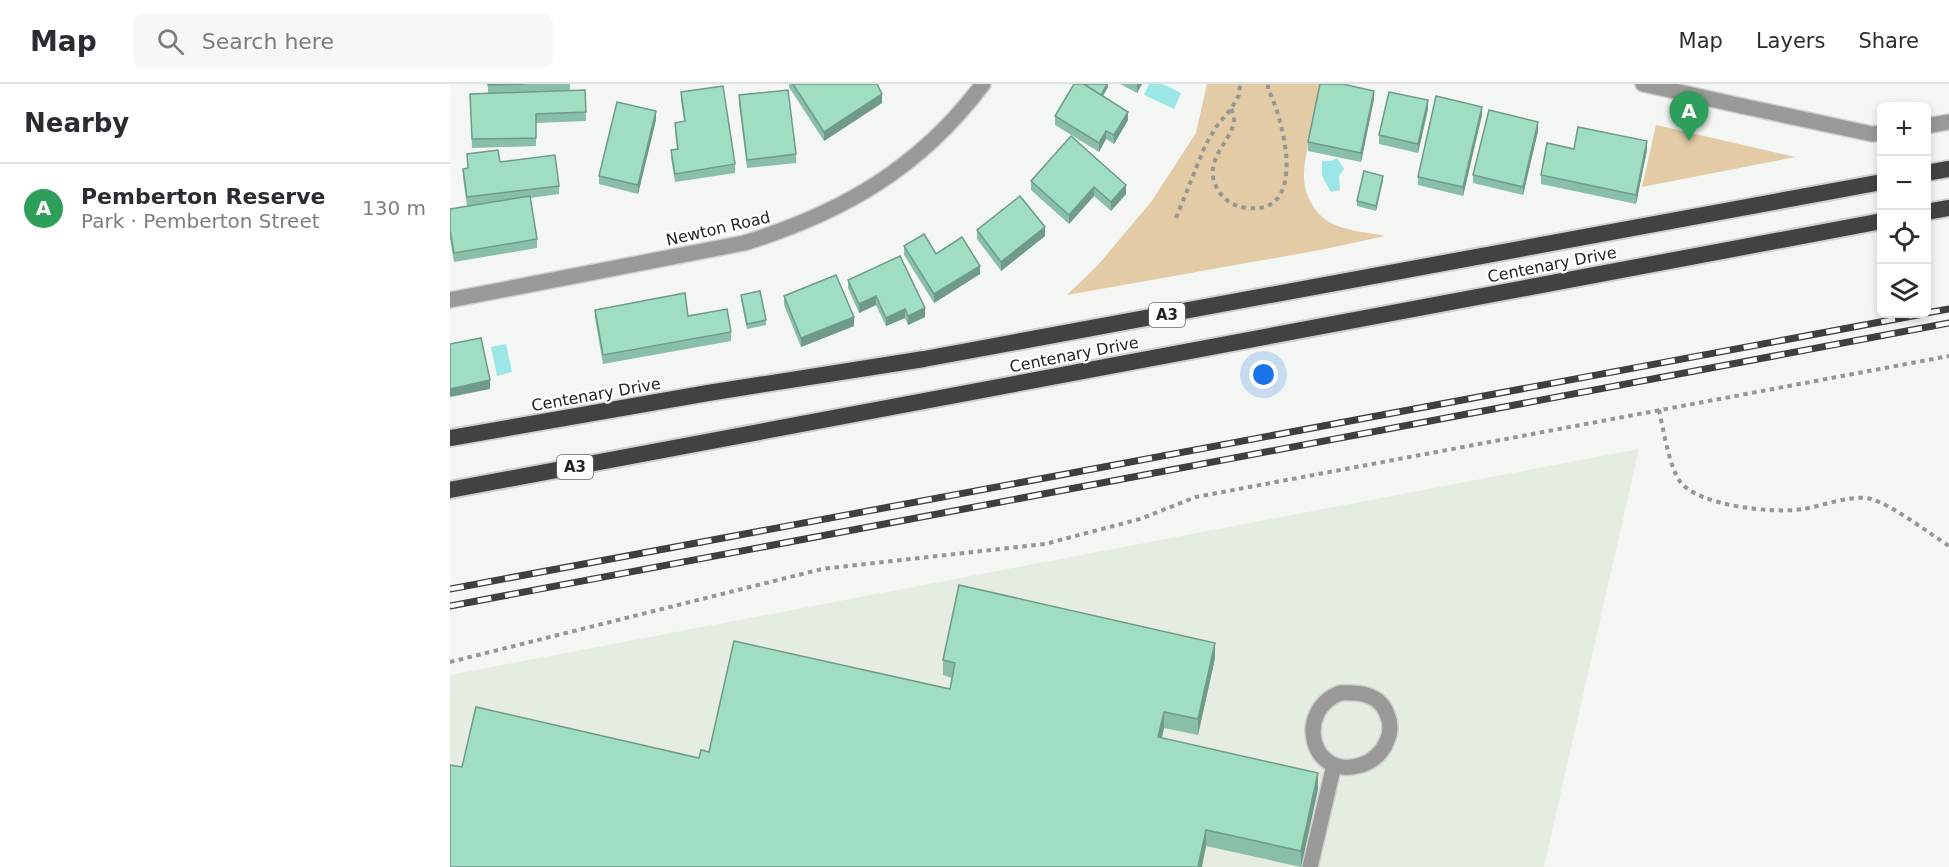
<!DOCTYPE html>
<html lang="en">
<head>
<meta charset="utf-8">
<style>
	:root { --surface:#fff; --page:#f7f7f7; --text:#2b2b33; --muted:#7c7c81; --line:#e1e1e2; --accent:#7c3aed }
	body { margin:0; font-family:"DejaVu Sans",sans-serif; background:var(--page); color:var(--text) }
	.controls { position:absolute; right:18px; top:18px; display:grid; overflow:hidden; border-radius:9px; box-shadow:0 3px 9px #0003 }
	.controls button { width:54px; height:54px; display:grid; place-items:center; padding:0; border:0; border-bottom:2px solid var(--line); background:var(--surface); color:var(--text); font:30px sans-serif }
	.you { position:absolute; left:814px; top:291px; width:21px; height:21px; margin:-15px; border:4px solid #fff; border-radius:50%; background:#1a73e8; box-shadow:0 0 0 9px #1a73e833 }
	.badge { display:grid; place-items:center; width:39px; height:39px; border-radius:50%; background:var(--accent); color:#fff; font-size:20px; font-weight:700 }
	.pin { position:absolute; translate:-50% -50px; filter:drop-shadow(0 2px 3px #0008) }
	.pin::after { content:''; position:absolute; top:32px; width:21px; height:18px; background:inherit; clip-path:polygon(0 0,100% 0,50% 100%) }
	.list { margin:0; padding:0; list-style:none }
	h2 { display:flex; justify-content:space-between; align-items:center; height:78px; margin:0; padding:0 24px; font-size:26px }
	h2 small { font-size:20px; font-weight:400; color:var(--muted) }
	.list li { display:grid; grid-template-columns:39px 1fr auto; gap:18px; align-items:center; box-sizing:border-box; height:90px; padding:0 24px; border-top:2px solid var(--line) }
	.list b { display:block; font-size:22px; white-space:nowrap }
	.list p { margin:0; font-size:20px; white-space:nowrap; color:var(--muted) }
	.list em { font-size:20px; font-style:normal; color:var(--muted) }
	.icon { flex:none; width:33px; height:33px; fill:none; stroke:currentColor; stroke-width:2; stroke-linecap:round; stroke-linejoin:round }
	.map { position:relative; flex:none; width:1499px; height:783px; overflow:hidden }
	header { display:flex; align-items:center; gap:36px; box-sizing:border-box; height:84px; padding:0 30px; background:var(--surface); border-bottom:2px solid var(--line) }
	header strong { font-size:28px }
	nav { display:flex; gap:33px; margin-inline-start:auto; font-size:21px }
	.search { width:420px; height:54px; background:var(--page); display:flex; align-items:center; gap:15px; box-sizing:border-box; padding:0 21px; border-radius:9px; color:var(--muted); font-size:22px }
	main { display:flex }
	aside { flex:1; background:var(--surface) }
	.map>svg:first-child { display:block }
</style>
</head>
<body>
<header>
<strong>Map</strong>
<div class="search"><svg class="icon" aria-label="search" viewBox="0 0 24 24"><circle cx="10" cy="10" r="6"/><path d="M15 15l6 6"/></svg>Search here</div>
<nav><a>Map</a><a>Layers</a><a>Share</a></nav>
</header>
<main>
<aside>
<h2>Nearby<small></small></h2>
<ul class="list">
<li><span class="badge" style="background:#2e9e5b">A</span><div><b>Pemberton Reserve</b><p>Park · Pemberton Street</p></div><em>130 m</em></li>
</ul>
</aside>
<div class="map">
<svg width="1499" height="783" viewBox="0 0 1499 783">
	<rect width="100%" height="100%" fill="#f3f6f3"/>
	<polygon fill="#e5ece2" points="1189,365 1094,783 0,783 0,591"/>
	<g fill="#e3cba6">
		<path d="M757,0H873C867,26 853,71 854,96C855,111 864,128 876,136C892,147 916,148 935,152L870,166L617,211L648,181L701,118L746,49Z"/>
		<polygon points="1206,41 1345,73 1192,103"/>
	</g>
	<g fill="#9be6e6">
		<polygon points="699,0 713,0 731,9 724,25 694,11"/>
		<polygon points="887,74 894,85 889,92 890,106 881,108 872,92 872,77 881,77"/>
		<polygon points="56,260 62,288 47,292 41,263"/>
	</g>
	<g fill="none" stroke-linecap="round" stroke-linejoin="round">
		<g stroke="#ced0ce" stroke-width="18">
			<g id="service">
				<polyline points="1292,22 1422,50 1432,49"/>
				<polyline points="1476,42 1499,38"/>
				<path d="M890,609C909,608 930,610 937,630C941,639 941,648 937,657C932,669 924,677 911,681C861,697 844,627 890,609Z"/>
				<polyline points="860,783 884,681"/>
			</g>
		</g>
		<g stroke="#ced0ce" stroke-width="18">
			<g id="minor">
				<polyline points="1193,0 1292,22"/>
				<path d="M0,216L294,159C392,129 470,84 533,0"/>
			</g>
		</g>
		<g stroke="#ced0ce" stroke-width="20">
			<g id="trunk">
				<polyline points="1476,89 1499,85"/>
				<polyline points="1476,128 1499,124"/>
				<polyline points="0,354 258,309 474,275 1432,98"/>
				<polyline points="0,406 1432,137"/>
			</g>
		</g>
		<g stroke="#959795" stroke-width="4" stroke-dasharray="4.5 4.5" stroke-linecap="butt">
			<path d="M781,25C796,51 747,71 768,106C775,117 785,123 798,124C859,131 833,34 818,5V0"/>
			<polyline points="726,134 755,62 766,43 781,25 789,11 790,0"/>
			<path d="M1209,326C1213,344 1219,381 1229,396C1245,422 1325,430 1353,425C1372,422 1403,410 1421,415C1442,421 1479,449 1499,462"/>
			<polyline points="0,578 372,485 595,460 690,435 746,413 1499,272"/>
		</g>
		<use href="#service" stroke="#999997" stroke-width="15"/>
		<use href="#minor" stroke="#999997" stroke-width="15"/>
		<use href="#trunk" stroke="#424240" stroke-width="16"/>
		<g stroke="#3e3f3e" stroke-width="7">
			<g id="rail">
				<polyline points="1476,229 1499,225"/>
				<polyline points="0,505 1473,230"/>
				<polyline points="0,522 1499,239"/>
			</g>
		</g>
		<use href="#rail" stroke="#fff" stroke-width="4.5" stroke-dasharray="14" stroke-linecap="butt"/>
	</g>
	<g fill="#89bfa8">
		<polygon points="38,0 120,0 120,7 135,6 136,37 86,39 86,62 22,64 20,10 38,9"/>
		<polygon points="339,0 427,0 432,19 374,57 339,3"/>
		<polygon points="658,0 658,3 653,12 678,36 664,60 656,55 649,68 605,41 605,32"/>
		<polygon points="670,0 692,0 687,9"/>
		<polygon points="231,8 285,80 285,89 225,98 221,74 221,66 227,65 225,47 225,39 234,37 231,17"/>
		<polygon points="289,11 346,70 346,79 297,84 289,20"/>
		<polygon points="924,15 911,78 858,67 858,58"/>
		<polygon points="978,25 968,69 929,60 929,51"/>
		<polygon points="1032,31 1013,112 968,101 968,93"/>
		<polygon points="206,36 188,110 149,100 149,92"/>
		<polygon points="1088,47 1073,111 1023,99 1023,91"/>
		<polygon points="621,52 676,110 661,127 644,112 619,140 581,106 581,97"/>
		<polygon points="1124,65 1197,66 1186,120 1091,100 1091,91"/>
		<polygon points="17,70 50,78 109,102 109,110 80,114 87,155 87,164 4,178 0,155 0,125 36,119 17,122 13,94 13,85 17,85"/>
		<polygon points="933,96 926,127 907,122 907,117"/>
		<polygon points="527,146 595,152 551,187 527,155"/>
		<polygon points="454,162 486,170 530,190 484,219 454,171"/>
		<polygon points="398,196 475,233 458,241 455,234 436,242 426,221 409,229 398,204"/>
		<polygon points="291,211 316,236 316,241 297,245 291,215"/>
		<polygon points="334,212 404,242 351,263 334,221"/>
		<polygon points="145,226 238,232 281,248 281,257 153,280 145,234"/>
		<polygon points="765,574 748,651 714,644 712,654 868,705 851,783 756,762 12,683 249,674 259,668 500,605 502,594 493,591 493,576"/>
	</g>
	<g fill="#6f9b88">
		<polygon points="657,0 658,0 658,3 651,15 651,11"/>
		<polygon points="687,0 692,0 687,9"/>
		<polygon points="924,7 924,15 911,78 911,69"/>
		<polygon points="432,10 432,19 374,57 374,48"/>
		<polygon points="978,16 978,25 968,69 968,60"/>
		<polygon points="1032,23 1032,31 1013,112 1013,103"/>
		<polygon points="206,27 206,36 188,110 188,101"/>
		<polygon points="678,28 678,36 664,60 664,51"/>
		<polygon points="1088,38 1088,47 1073,111 1073,103"/>
		<polygon points="656,47 656,55 649,68 649,59"/>
		<polygon points="1197,57 1197,66 1186,120 1186,111"/>
		<polygon points="933,92 933,96 926,127 926,122"/>
		<polygon points="676,101 676,110 661,127 661,118"/>
		<polygon points="644,103 644,112 619,140 619,131"/>
		<polygon points="595,143 595,152 551,187 551,178"/>
		<polygon points="530,182 530,190 484,219 484,210"/>
		<polygon points="426,212 426,221 409,229 409,220"/>
		<polygon points="475,224 475,233 458,241 458,232"/>
		<polygon points="455,225 455,234 436,242 436,234"/>
		<polygon points="404,233 404,242 351,263 351,254"/>
		<polygon points="40,296 40,305 0,313 0,305"/>
		<polygon points="765,559 765,574 748,651 748,635"/>
		<polygon points="714,628 714,644 708,669 708,653"/>
		<polygon points="868,689 868,705 851,783 851,767"/>
		<polygon points="756,746 756,762 752,783 748,783"/>
	</g>
	<g fill="#9fdec3" stroke="#6f9b88" stroke-width="1.5">
		<polygon points="38,0 75,0 38,1"/>
		<polygon points="343,0 427,0 432,10 374,48"/>
		<polygon points="624,0 634,0 678,28 664,51 656,47 649,59 605,32"/>
		<polygon points="634,0 657,0 651,11"/>
		<polygon points="870,0 893,0 924,7 911,69 858,58"/>
		<polygon points="273,2 285,80 225,90 221,66 228,65 225,39 235,37 231,8"/>
		<polygon points="135,6 136,28 86,30 86,54 22,55 20,10"/>
		<polygon points="338,6 346,70 297,76 289,11"/>
		<polygon points="939,8 978,16 968,60 929,51"/>
		<polygon points="986,12 1032,23 1013,103 968,93"/>
		<polygon points="167,18 206,27 188,101 149,92"/>
		<polygon points="1039,26 1088,38 1073,103 1023,91"/>
		<polygon points="1128,43 1197,57 1186,111 1091,91 1097,59 1124,65"/>
		<polygon points="621,52 676,101 661,118 644,103 619,131 581,97"/>
		<polygon points="48,66 50,78 105,71 109,102 17,113 13,85 18,84 17,70"/>
		<polygon points="914,87 933,92 926,122 907,117"/>
		<polygon points="80,112 87,155 4,169 0,146 0,125"/>
		<polygon points="570,112 595,143 551,178 527,146"/>
		<polygon points="474,150 486,170 512,153 530,182 484,210 454,162"/>
		<polygon points="450,172 475,224 458,232 455,225 436,234 426,212 409,220 398,196"/>
		<polygon points="386,191 404,233 351,254 334,212"/>
		<polygon points="310,207 316,236 297,240 291,211"/>
		<polygon points="235,209 238,232 277,225 281,248 153,271 145,226"/>
		<polygon points="31,254 40,296 0,305 0,260"/>
		<polygon points="509,501 765,559 748,635 714,628 708,653 868,689 851,767 756,746 748,783 0,783 0,681 12,683 26,623 249,674 251,666 259,668 284,557 500,605 505,579 493,576"/>
	</g>
	<g text-anchor="middle" stroke-width="4.5" stroke-linejoin="round" paint-order="stroke">
		<g fill="#fff" stroke="#656665" stroke-width="1.5">
			<rect x="699" y="219" width="36" height="24" rx="4.5"/>
			<rect x="107" y="371" width="36" height="24" rx="4.5"/>
		</g>
		<g font-size="15" font-weight="bold" fill="#232423">
			<text x="717" y="236">A3</text>
			<text x="125" y="388">A3</text>
		</g>
		<g font-size="16" fill="#232423" stroke="#fff">
			<text transform="translate(268 144) rotate(-13)" y="6">Newton Road</text>
			<text transform="translate(1102 180) rotate(-11)" y="6">Centenary Drive</text>
			<text transform="translate(624 270) rotate(-11)" y="6">Centenary Drive</text>
			<text transform="translate(146 310) rotate(-10)" y="6">Centenary Drive</text>
		</g>
	</g>
</svg>
<div class="controls">
<button>+</button>
<button>−</button>
<button><svg class="icon" aria-label="locate" viewBox="0 0 24 24"><circle cx="12" cy="12" r="6"/><path d="M12 2v4M12 18v4M2 12h4M18 12h4"/></svg></button>
<button><svg class="icon" aria-label="layers" viewBox="0 0 24 24"><path d="M12 4l9 5-9 5-9-5zM3 14l9 5 9-5"/></svg></button>
</div>
<div class="you"></div>
<div class="pin badge" style="left:1239px;top:57px;background:#2e9e5b">A</div>
</div>
</main>
</body>
</html>
